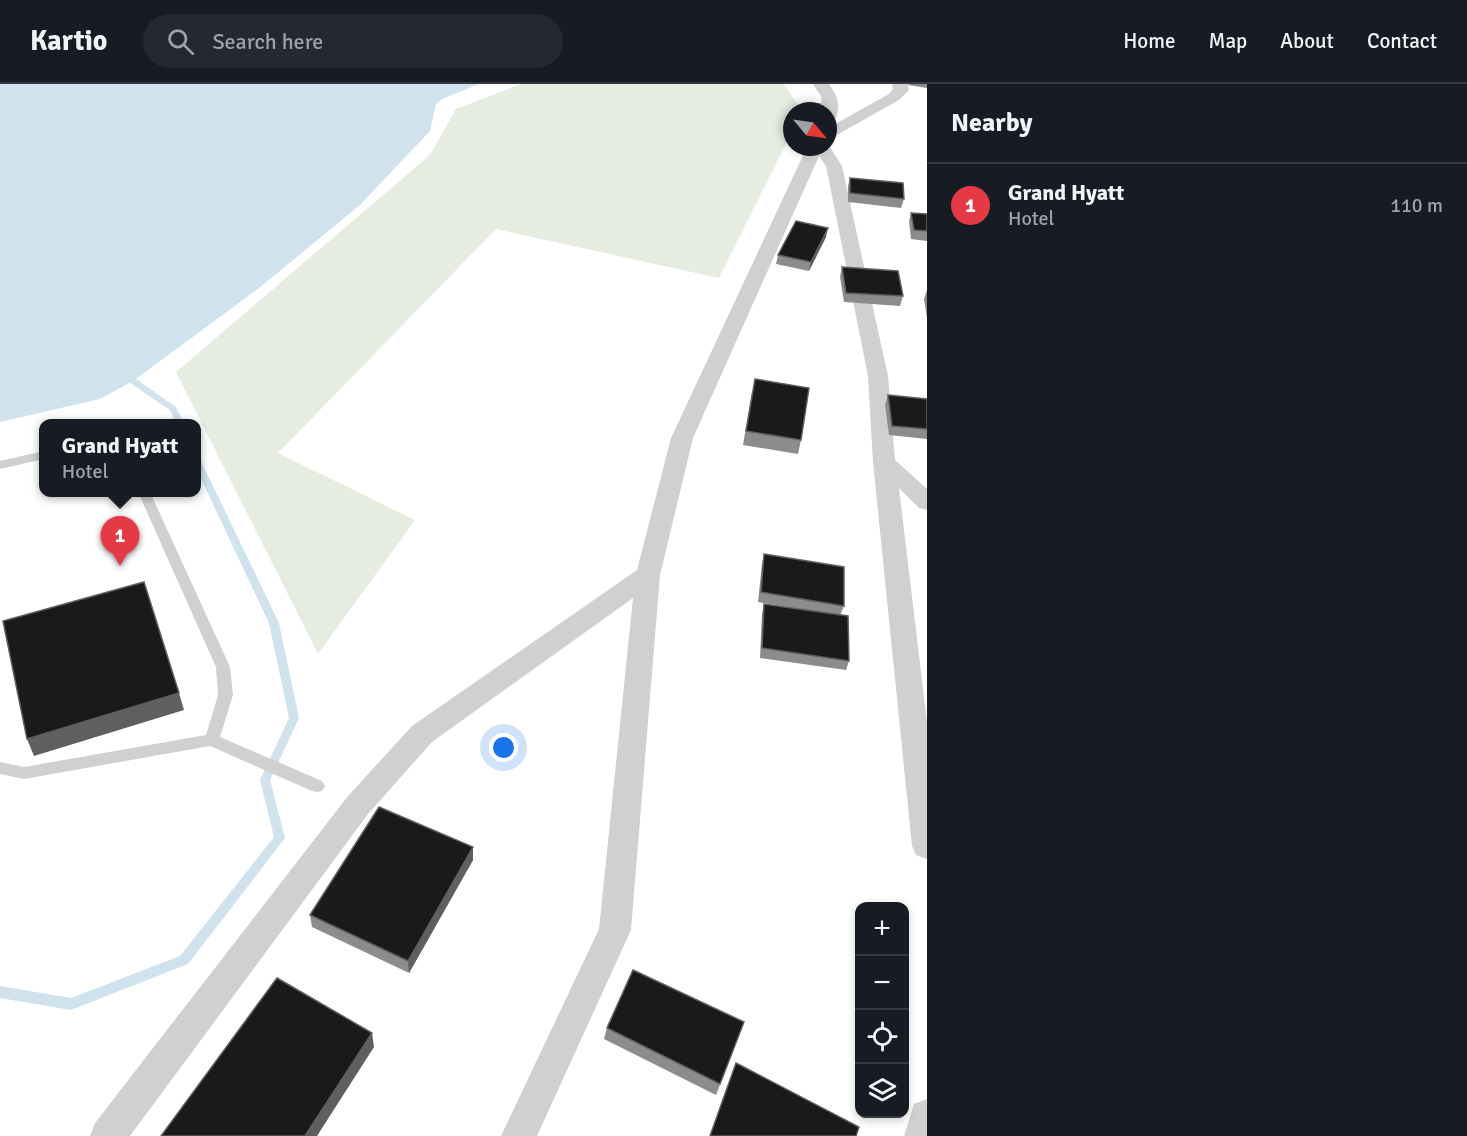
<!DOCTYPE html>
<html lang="en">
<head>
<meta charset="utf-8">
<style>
	:root { --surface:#171b24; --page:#242831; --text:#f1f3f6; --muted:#9ea1a6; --line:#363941; --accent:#e63946 }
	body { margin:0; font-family:Signika,sans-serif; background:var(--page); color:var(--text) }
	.controls { position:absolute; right:18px; bottom:18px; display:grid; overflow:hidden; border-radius:12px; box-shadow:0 3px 9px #0003 }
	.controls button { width:54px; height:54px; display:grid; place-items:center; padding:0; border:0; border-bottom:2px solid var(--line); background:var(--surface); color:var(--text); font:30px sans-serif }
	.compass { position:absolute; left:783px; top:18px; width:54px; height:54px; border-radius:50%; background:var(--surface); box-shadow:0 3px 9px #0003; rotate:119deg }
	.you { position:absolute; left:504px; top:664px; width:21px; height:21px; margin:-15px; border:4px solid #fff; border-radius:50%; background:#1a73e8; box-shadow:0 0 0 9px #1a73e833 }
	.badge { display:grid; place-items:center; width:39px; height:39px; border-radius:50%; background:var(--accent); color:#fff; font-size:20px; font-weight:700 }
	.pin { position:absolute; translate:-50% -50px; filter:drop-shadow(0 2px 3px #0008) }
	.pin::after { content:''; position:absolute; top:32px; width:21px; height:18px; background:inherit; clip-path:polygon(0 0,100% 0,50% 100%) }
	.popup { position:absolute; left:39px; top:335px; width:162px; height:78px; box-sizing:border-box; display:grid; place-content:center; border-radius:12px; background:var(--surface); filter:drop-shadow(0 2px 4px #0005); font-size:20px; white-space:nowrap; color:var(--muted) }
	.popup b { font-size:22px; color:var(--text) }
	.popup::after { content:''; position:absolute; left:50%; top:100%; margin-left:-12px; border:12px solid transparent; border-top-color:var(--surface) }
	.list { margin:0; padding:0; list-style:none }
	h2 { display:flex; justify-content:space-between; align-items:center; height:78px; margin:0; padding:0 24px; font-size:26px }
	h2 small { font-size:20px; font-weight:400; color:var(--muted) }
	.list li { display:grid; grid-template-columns:39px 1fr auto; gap:18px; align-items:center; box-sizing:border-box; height:84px; padding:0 24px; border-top:2px solid var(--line) }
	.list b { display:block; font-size:22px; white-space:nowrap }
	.list p { margin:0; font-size:20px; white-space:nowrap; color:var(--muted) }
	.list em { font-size:20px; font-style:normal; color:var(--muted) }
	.icon { flex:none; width:33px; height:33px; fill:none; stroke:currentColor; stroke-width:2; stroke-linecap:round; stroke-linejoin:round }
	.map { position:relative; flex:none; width:927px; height:1052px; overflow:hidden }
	header { display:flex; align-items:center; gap:36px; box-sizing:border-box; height:84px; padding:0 30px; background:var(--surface); border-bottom:2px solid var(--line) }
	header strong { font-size:28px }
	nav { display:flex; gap:33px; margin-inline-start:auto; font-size:21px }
	.search { width:420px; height:54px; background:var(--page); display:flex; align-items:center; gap:15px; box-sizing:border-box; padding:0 21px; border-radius:33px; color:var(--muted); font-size:22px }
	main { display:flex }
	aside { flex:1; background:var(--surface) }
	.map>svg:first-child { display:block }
</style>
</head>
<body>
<header>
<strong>Kartio</strong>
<div class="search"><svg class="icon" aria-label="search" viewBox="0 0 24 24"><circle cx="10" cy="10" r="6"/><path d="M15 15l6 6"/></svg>Search here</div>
<nav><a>Home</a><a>Map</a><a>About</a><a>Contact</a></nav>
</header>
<main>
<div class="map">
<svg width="927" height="1052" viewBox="0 0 927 1052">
	<rect width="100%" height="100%" fill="#fff"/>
	<polygon fill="#e6ecdf" points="521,0 784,0 802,27 792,27 792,48 719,194 496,145 278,369 415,436 318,570 176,288 430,71 456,25"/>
	<polygon fill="#cfe2ee" points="0,0 479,0 442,15 436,20 430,47 360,121 259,204 133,297 100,315 0,338"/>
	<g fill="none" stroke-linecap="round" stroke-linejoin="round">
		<g fill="#cfe2ee" fill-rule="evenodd">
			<polygon points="130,295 136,295 176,323 184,340 176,340 170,326 130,299"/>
			<polygon points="196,373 200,375 279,539 299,634 270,696 285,754 188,880 71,926 0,914 0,902 71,914 180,872 274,753 260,696 289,634 269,539 196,384"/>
		</g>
		<g fill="#d0d0d0" fill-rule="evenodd">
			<polygon points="44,367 44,375 0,385 0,377"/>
			<polygon points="138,408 150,408 230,583 233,611 220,653 322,697 325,702 322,707 317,708 312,707 210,662 24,695 0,690 0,678 24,683 206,651 218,611 216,583"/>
		</g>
		<g fill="#d0d0d0" fill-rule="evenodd">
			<path d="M813,0H829C838,12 842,24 834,37L828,39V27H822L821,12Z"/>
			<polygon points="892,0 908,0 909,6 899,16 828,56 828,44 889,10 893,5"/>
			<polygon points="828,60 842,82 888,292 895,376 927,405 927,426 919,424 899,404 927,638 927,775 916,771 912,762 873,378 868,292 826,82 819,72 693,354 660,491 631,846 537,1052 501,1052 599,845 633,514 432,658 368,730 130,1052 90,1052 95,1039 348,712 412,642 637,486 671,354 807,63 828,63"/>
			<polygon points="927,1015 927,1052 904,1052 914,1020"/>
		</g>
	</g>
	<g fill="#8c8c8c">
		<polygon points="909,0 927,0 927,4 908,1"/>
		<polygon points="850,94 904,115 901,124 848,118 848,102"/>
		<polygon points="911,129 927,130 927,157 911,155 909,137"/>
		<polygon points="826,153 809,187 776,180 778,171"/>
		<polygon points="842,183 903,212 900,222 844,218 840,193"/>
		<polygon points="927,206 927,234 924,215"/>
		<polygon points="752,309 801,356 798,370 743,361"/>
		<polygon points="888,311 927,315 927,355 889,351 885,321"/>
		<polygon points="764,470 844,522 840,531 849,577 846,586 760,574 762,530 764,520 833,530 758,518 762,480"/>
		<polygon points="473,763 473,776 409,889 312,843 310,831"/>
		<polygon points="744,938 716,1011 604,955 607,944"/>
	</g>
	<g fill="#5f5f5f">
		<polygon points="828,144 826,153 809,187 811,178"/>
		<polygon points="179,609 184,626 34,672 27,655"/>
		<polygon points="473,763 473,776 409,889 408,877"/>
		<polygon points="372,949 374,963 317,1052 305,1052"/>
	</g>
	<g fill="#1a1a1a" stroke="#5f5f5f" stroke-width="1.5">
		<polygon points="850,94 903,99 904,115 850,109"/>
		<polygon points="911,129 927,130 927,147 914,146"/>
		<polygon points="796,137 828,144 811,178 778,171"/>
		<polygon points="842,183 898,187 903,212 846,209"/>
		<polygon points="755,295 809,304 801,356 746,347"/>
		<polygon points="888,311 927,315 927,345 892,342"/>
		<polygon points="764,470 844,483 844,522 761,508"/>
		<polygon points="144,498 179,609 27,655 3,537"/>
		<polygon points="764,520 848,532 849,577 762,564"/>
		<polygon points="379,723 473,763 408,877 310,831"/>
		<polygon points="633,886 744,938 720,1000 607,944"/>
		<polygon points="277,894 372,949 305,1052 161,1052"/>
		<polygon points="736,979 859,1043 856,1052 710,1052"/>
	</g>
</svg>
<div class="controls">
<button>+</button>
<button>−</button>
<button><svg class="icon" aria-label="locate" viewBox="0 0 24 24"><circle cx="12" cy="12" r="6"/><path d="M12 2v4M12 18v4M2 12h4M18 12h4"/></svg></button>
<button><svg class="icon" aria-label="layers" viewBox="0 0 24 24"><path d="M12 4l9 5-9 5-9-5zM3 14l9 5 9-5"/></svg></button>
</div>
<svg class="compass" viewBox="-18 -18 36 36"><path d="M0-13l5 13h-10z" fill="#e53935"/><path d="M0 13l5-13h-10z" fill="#9ea1a6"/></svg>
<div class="you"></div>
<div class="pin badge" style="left:120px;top:482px">1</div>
<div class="popup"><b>Grand Hyatt</b>Hotel</div>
</div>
<aside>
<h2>Nearby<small></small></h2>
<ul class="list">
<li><span class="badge">1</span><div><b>Grand Hyatt</b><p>Hotel</p></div><em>110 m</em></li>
</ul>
</aside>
</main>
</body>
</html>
